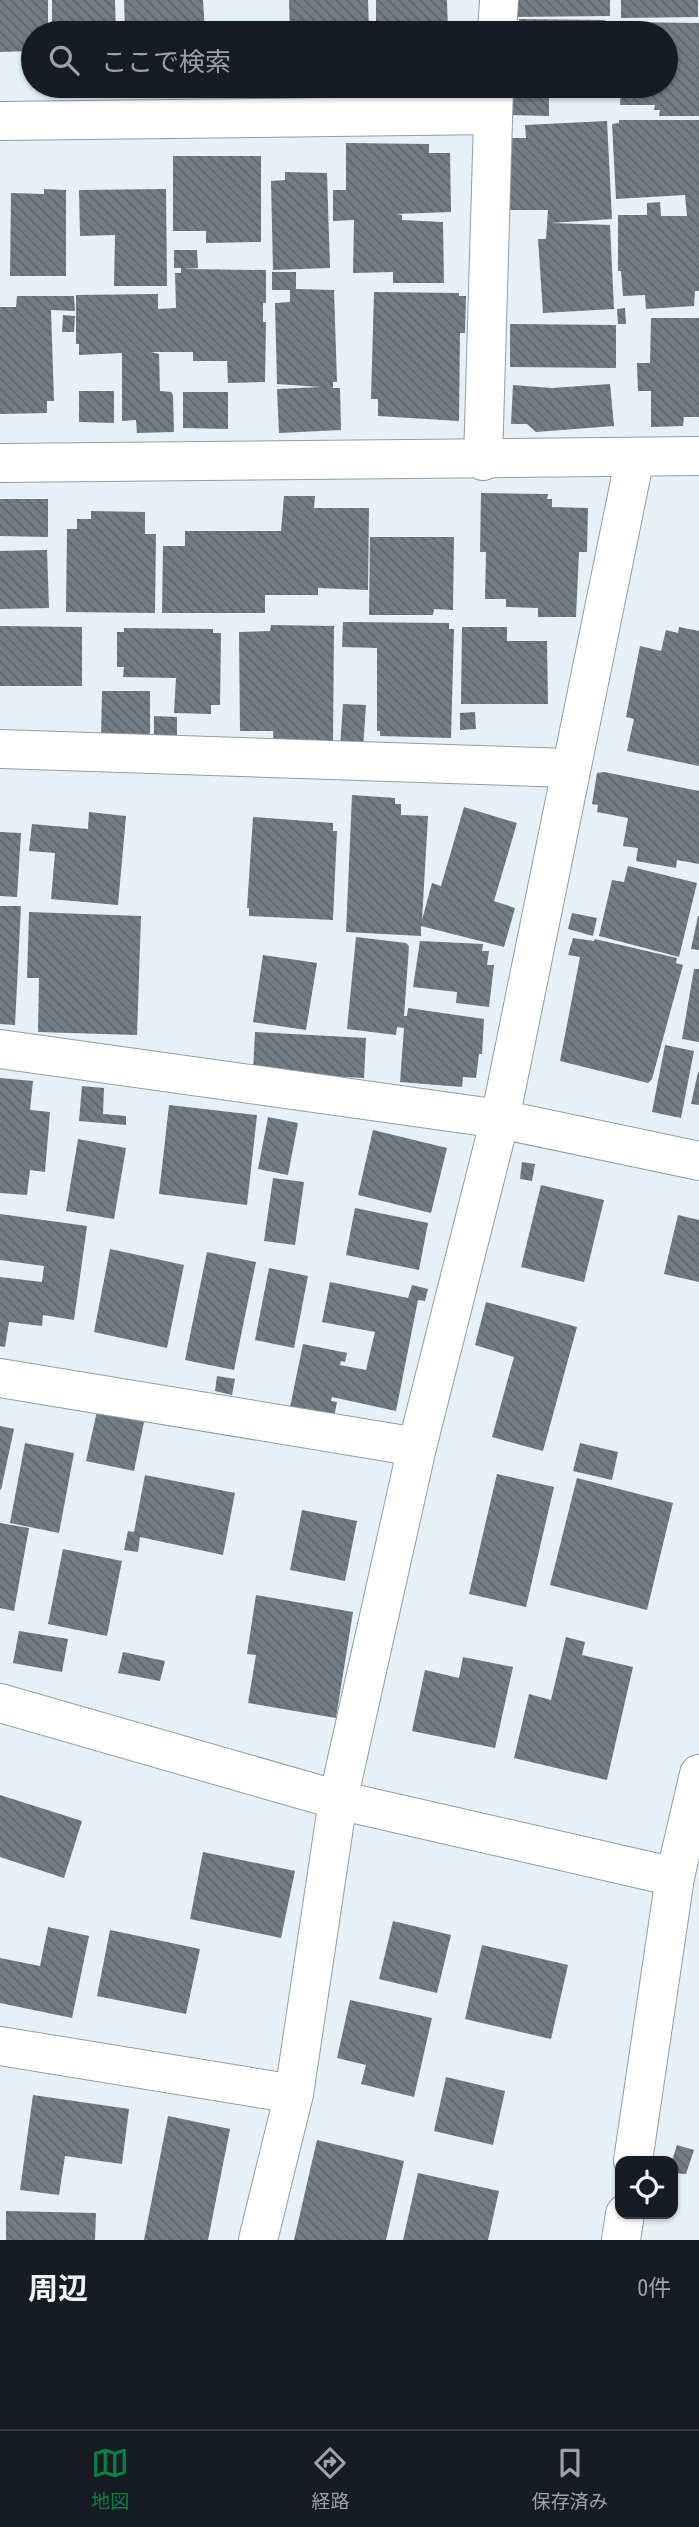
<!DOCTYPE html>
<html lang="ja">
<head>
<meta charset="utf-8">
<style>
	:root { --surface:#171b24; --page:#242831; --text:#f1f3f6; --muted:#9ea1a6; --line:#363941; --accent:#0b8043 }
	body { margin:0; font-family:"Archivo Narrow","Noto Sans JP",sans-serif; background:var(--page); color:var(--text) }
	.controls { position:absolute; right:21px; bottom:21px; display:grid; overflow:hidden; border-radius:14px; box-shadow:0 2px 5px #0004 }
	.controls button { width:63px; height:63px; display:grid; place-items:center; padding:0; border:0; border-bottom:2px solid var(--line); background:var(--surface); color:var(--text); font:35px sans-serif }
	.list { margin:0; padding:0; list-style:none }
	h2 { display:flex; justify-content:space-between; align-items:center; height:91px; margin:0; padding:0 28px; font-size:30px }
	h2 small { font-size:23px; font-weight:400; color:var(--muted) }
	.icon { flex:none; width:38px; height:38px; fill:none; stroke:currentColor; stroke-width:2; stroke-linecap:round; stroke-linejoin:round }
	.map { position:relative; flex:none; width:699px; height:2240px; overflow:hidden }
	.search { position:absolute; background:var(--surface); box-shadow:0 2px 5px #0004; left:21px; right:21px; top:21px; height:77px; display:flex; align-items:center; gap:18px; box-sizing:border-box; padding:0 24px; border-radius:38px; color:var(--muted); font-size:26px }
	.sheet { height:189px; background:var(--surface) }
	nav { display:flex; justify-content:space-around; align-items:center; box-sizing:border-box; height:98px; border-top:2px solid var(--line); background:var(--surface); font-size:19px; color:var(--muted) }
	nav a { display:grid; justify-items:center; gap:4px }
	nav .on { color:var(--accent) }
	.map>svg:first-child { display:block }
</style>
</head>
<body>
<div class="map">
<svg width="699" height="2240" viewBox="0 0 699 2240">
	<defs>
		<pattern id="building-back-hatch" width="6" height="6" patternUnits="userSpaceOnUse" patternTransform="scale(1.75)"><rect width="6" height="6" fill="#737c83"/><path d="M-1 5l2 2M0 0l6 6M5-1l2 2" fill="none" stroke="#5f666c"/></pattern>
	</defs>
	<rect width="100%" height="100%" fill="#e5f0f7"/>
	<g fill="url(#building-back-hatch)">
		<polygon points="0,0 48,0 48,33 33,33 33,51 0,52"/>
		<polygon points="52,0 115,0 116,33 52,33"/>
		<polygon points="124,0 203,0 205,33 125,33"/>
		<polygon points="289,0 368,0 369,33 290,33"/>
		<polygon points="376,0 447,0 448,33 376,33"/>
		<polygon points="509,0 610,0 610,16 509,17"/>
		<polygon points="621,0 698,0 698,17 621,18"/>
		<polygon points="519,19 604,20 608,22 608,33 515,33 515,25 519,25"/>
		<polygon points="625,22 699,23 699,116 659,116 660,110 654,110 655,105 620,105 621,86 666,86 666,33 625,33"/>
		<rect x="223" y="86" width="57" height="2"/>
		<polygon points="304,86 371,86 371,98 306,101"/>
		<polygon points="376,86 450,86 451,101 380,104 380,89 376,89"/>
		<polygon points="506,86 549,86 549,116 506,115"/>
		<polygon points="619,120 699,120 699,291 695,291 694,306 646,309 645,295 623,296 621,271 618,271 618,215 647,215 647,203 660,202 661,216 687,216 685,195 616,199 612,124 619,123"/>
		<polygon points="607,121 612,219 551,223 610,225 614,309 543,313 538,239 546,239 548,210 508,210 508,138 526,138 525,125"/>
		<polygon points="346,143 429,144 429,153 450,153 451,212 396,214 402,215 402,220 443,222 444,283 393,283 393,272 353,273 354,220 333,221 333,190 346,190"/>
		<polygon points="173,156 261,156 261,242 206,243 206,231 173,231"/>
		<polygon points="285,172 327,173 330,268 273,270 271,181 285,180"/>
		<polygon points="44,189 66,190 66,276 10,276 11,193 44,194"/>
		<polygon points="166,189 167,286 114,286 115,235 80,236 79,190"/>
		<polygon points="174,250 197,250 198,268 184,269 266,270 266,303 263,303 263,322 266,322 265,382 228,383 227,361 193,361 193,352 151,352 159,354 160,391 171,392 173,395 174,432 137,433 136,420 122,421 122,353 79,355 79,344 76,344 76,295 158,294 158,309 176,308 175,273 181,273 181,268 174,268"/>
		<polygon points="272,272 296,272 296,289 334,290 337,382 333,382 333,388 340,388 341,430 279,433 277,389 321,387 277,384 275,303 290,302 290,290 272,290"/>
		<polygon points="374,292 459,293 459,296 466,296 465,333 460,333 459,421 378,416 378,399 371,399"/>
		<polygon points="17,296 74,296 75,311 51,310 54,401 47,401 47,413 0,414 0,307 16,307"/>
		<polygon points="625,308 626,324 618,324 617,309"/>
		<polygon points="63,315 75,316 74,332 62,332"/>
		<polygon points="651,318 699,318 699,417 684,417 683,426 651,427 651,391 638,391 637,363 650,363"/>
		<polygon points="510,324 616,325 616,368 510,367"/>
		<polygon points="610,384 614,426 536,432 527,424 511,424 513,385 552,388"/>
		<polygon points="79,391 114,391 114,423 79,422"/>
		<polygon points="183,392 228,392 228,429 183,428"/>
		<polygon points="481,493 548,494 547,499 552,499 552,507 588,508 587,552 579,552 576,617 538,617 538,608 506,607 506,599 485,599 486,552 480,552"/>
		<polygon points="284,496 315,496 314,508 369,508 368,590 318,588 318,595 265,595 265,613 162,613 163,546 185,546 185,531 281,531"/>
		<polygon points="0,499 48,499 48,537 0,536"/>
		<polygon points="91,511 145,512 145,534 156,534 155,613 66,612 67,529 77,529 77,519 91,519"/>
		<polygon points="370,537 454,537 453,610 434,609 433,615 369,615"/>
		<polygon points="47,550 49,608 0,609 0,551"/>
		<polygon points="343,622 449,623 449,629 454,629 451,738 380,736 380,731 377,731 377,648 342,647"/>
		<polygon points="271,625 334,626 333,743 274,745 273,731 240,731 239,632 270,631"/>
		<polygon points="0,626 82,627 82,686 0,686"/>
		<polygon points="462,627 507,627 507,641 547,641 548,704 461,704"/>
		<polygon points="679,627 699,631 699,766 627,751 634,719 626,717 640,646 661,651 666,630 678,633"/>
		<polygon points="124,628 213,629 213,633 221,633 220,705 211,705 211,714 174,713 176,678 123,677 124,667 117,667 117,632 124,632"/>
		<polygon points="102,691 150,691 150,738 101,740"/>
		<polygon points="343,704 366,705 363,749 340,748"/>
		<polygon points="475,712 476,729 460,730 460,713"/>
		<polygon points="154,716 177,717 177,744 154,744"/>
		<polygon points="604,772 699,791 699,864 677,860 676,868 636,861 638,848 623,846 628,818 597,812 598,805 592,804 597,773"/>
		<polygon points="352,795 395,798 395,804 401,804 401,815 428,816 422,920 432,883 441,886 464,807 517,823 494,901 515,908 504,947 421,926 421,936 346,932"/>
		<polygon points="89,812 126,816 118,905 51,899 55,853 29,851 32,824 88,829"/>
		<polygon points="253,817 333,823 333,831 337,831 333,920 249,916 249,908 247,908"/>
		<polygon points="0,832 21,833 17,897 0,896"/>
		<polygon points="628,866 697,883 679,957 599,936 612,880 624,882"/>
		<polygon points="0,906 21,906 15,1025 0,1024"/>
		<polygon points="29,912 141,916 137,1035 38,1032 39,978 27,978"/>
		<polygon points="572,913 597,918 593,936 568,929"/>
		<polygon points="698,916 699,916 699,950 691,949"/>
		<polygon points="356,937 406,943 409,946 404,1016 407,1016 408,1008 484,1019 482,1054 479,1054 476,1078 463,1077 462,1087 400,1082 404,1028 397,1027 396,1035 347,1029"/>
		<polygon points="573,938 594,941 595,939 677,958 676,963 683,965 652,1079 648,1083 560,1061 580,957 568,955"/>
		<polygon points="420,941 483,944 482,951 489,951 487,965 494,965 489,1007 456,1003 457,992 413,987"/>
		<polygon points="263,955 317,963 306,1030 253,1022"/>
		<polygon points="694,969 699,969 699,1042 682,1039"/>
		<polygon points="255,1032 366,1038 364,1078 253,1072"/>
		<polygon points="665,1045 694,1051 681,1118 652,1112"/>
		<polygon points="698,1072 699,1072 699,1105 691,1104"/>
		<polygon points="0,1078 33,1081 30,1110 50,1112 45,1172 30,1170 27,1195 0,1193"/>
		<polygon points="82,1086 104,1088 103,1114 126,1116 126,1125 79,1121"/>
		<polygon points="169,1105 257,1115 247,1205 159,1194"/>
		<polygon points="268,1117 298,1123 288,1175 258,1169"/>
		<polygon points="373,1130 447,1148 431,1213 358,1195"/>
		<polygon points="78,1139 126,1148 114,1219 66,1211"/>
		<polygon points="522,1162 535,1164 532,1181 520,1179"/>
		<polygon points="273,1178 304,1182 295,1245 264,1241"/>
		<polygon points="541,1185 604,1200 584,1282 521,1267"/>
		<polygon points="355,1208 428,1223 419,1270 346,1255"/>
		<polygon points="0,1214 87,1226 74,1320 43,1315 42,1326 9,1322 5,1347 0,1346 0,1277 42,1282 44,1266 0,1260"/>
		<polygon points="678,1215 699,1220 699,1282 664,1274"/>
		<polygon points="110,1249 184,1265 167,1348 94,1332"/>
		<polygon points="207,1252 256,1262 234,1370 185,1360"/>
		<polygon points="269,1268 308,1276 294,1348 255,1340"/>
		<polygon points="330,1282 408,1298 412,1285 428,1289 425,1301 418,1300 396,1411 332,1397 331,1401 337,1402 334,1417 290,1407 303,1344 347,1353 345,1362 341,1361 340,1365 366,1370 375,1332 322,1322"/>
		<polygon points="486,1302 577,1327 543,1451 492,1437 514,1357 475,1345"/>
		<polygon points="217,1376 235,1379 232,1395 215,1391"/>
		<polygon points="97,1411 144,1422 134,1471 86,1461"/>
		<polygon points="0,1426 14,1429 1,1490 0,1489"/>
		<polygon points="25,1443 74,1453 59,1533 10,1523"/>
		<polygon points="580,1443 618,1452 612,1480 573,1471"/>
		<polygon points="497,1474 554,1487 526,1607 469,1594"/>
		<polygon points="145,1475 235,1493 223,1555 140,1537 138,1552 124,1550 128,1531 134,1532"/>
		<polygon points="577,1478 673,1503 647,1610 550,1585"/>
		<polygon points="302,1510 357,1521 345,1581 290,1570"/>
		<polygon points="0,1523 29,1528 14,1611 0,1608"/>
		<polygon points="63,1549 122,1561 107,1636 48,1624"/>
		<polygon points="256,1595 353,1612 336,1718 248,1703 256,1655 247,1654"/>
		<polygon points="19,1631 68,1639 62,1672 13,1663"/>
		<polygon points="566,1637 585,1642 582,1655 633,1667 607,1780 514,1758 529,1694 551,1700"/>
		<polygon points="123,1652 165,1661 160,1681 118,1673"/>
		<polygon points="463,1657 513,1667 495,1748 412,1731 425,1670 459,1678"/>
		<polygon points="0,1795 82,1821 64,1878 0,1857"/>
		<polygon points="203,1852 295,1871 281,1938 190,1919"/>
		<polygon points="393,1921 451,1935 437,1993 379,1979"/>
		<polygon points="48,1927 89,1936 72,2018 0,2003 0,1958 40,1966"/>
		<polygon points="110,1930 200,1949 186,2014 97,1996"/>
		<polygon points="482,1945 568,1965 551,2039 465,2019"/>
		<polygon points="350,2000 432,2018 414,2097 361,2084 366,2065 337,2058"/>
		<polygon points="446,2077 505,2091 493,2145 434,2131"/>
		<polygon points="33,2095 129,2109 122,2164 65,2156 59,2195 20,2190"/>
		<polygon points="168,2116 230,2129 208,2240 144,2240"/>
		<polygon points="317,2140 404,2161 386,2240 294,2240"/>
		<polygon points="677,2145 694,2150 686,2174 673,2173 672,2161"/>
		<polygon points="418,2173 499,2191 488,2240 403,2240"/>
		<polygon points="6,2211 96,2213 95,2240 6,2240"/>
	</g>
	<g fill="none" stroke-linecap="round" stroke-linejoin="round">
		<g stroke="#939da4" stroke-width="40">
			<g id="minor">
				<polyline points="497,33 499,0"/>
				<polyline points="0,121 492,115"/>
				<polyline points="483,461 494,86"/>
				<polyline points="0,463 699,456"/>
				<polyline points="0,749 570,768"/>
				<polyline points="0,1049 500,1119 699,1161"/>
				<polyline points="0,1378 417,1447"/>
				<polyline points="0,1703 338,1800 675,1877"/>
				<polyline points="0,2046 294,2094"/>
				<polyline points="633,2161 675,1877 699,1774"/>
				<polyline points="258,2240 294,2094 338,1800 417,1447 500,1119 635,457"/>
				<polyline points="621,2240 625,2214"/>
			</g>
		</g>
		<use href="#minor" stroke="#fff" stroke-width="38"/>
	</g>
</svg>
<div class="controls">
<button><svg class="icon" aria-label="locate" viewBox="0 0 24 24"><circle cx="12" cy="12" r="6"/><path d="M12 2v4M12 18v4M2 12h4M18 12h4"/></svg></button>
</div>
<div class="search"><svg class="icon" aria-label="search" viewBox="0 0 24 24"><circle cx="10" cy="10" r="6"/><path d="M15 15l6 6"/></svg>ここで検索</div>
</div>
<section class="sheet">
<h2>周辺<small>0件</small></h2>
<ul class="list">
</ul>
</section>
<nav>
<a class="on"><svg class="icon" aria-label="map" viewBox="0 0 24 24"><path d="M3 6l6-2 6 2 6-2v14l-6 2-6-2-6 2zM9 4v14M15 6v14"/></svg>地図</a>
<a><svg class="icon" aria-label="directions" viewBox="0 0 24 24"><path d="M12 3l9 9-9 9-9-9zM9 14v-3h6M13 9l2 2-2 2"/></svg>経路</a>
<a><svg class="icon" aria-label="saved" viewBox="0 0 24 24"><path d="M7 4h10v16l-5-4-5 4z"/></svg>保存済み</a>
</nav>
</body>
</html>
